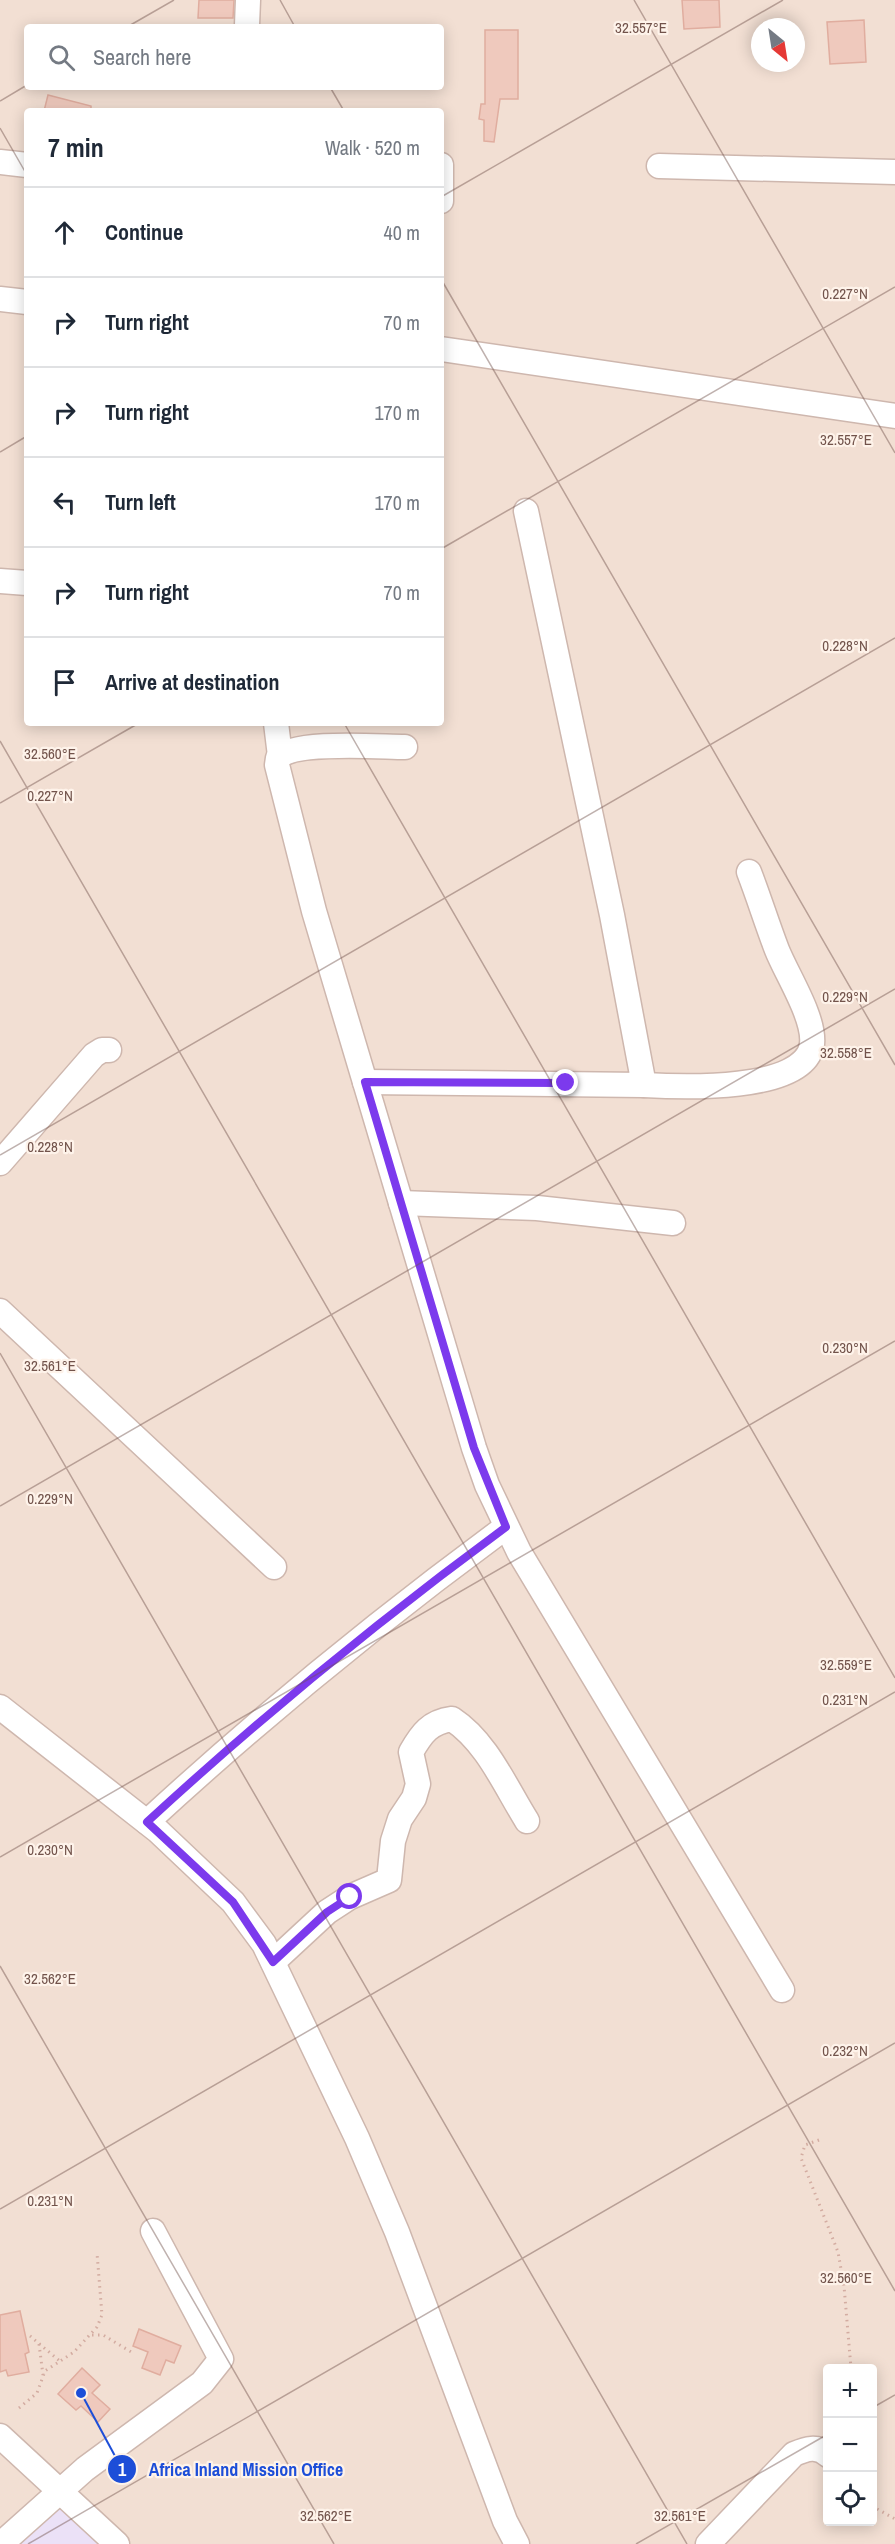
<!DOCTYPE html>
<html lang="en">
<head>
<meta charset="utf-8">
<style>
	:root { --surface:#fff; --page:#f6f6f7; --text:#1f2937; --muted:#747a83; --line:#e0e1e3 }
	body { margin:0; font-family:"Archivo Narrow",sans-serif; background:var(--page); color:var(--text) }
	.controls { position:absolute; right:18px; bottom:18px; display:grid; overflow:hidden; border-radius:6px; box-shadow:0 3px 15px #0003 }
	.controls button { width:54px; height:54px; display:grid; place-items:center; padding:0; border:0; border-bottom:2px solid var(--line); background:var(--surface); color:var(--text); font:30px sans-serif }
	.compass { position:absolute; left:751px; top:18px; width:54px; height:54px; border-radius:50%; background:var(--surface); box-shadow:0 3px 15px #0003; rotate:150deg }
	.stop { position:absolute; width:18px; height:18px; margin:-14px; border:4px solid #7c3aed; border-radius:50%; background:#fff }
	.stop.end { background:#7c3aed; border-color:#fff; box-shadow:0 2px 6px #0008 }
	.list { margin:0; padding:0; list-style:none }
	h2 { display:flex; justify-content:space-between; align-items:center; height:78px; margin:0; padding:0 24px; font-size:26px }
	h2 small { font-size:20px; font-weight:400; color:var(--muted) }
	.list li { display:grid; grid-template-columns:39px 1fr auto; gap:18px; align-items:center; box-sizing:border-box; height:90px; padding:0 24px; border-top:2px solid var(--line) }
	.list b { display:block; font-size:22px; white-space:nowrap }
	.list em { font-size:20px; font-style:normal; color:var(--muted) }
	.icon { flex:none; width:33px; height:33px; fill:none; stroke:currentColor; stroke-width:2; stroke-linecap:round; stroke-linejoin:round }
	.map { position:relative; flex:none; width:895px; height:2544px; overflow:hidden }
	.search { position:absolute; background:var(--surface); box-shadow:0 3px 15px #0003; left:24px; top:24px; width:420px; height:66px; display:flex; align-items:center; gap:15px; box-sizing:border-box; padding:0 21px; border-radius:6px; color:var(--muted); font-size:22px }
	.panel { position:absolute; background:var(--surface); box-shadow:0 3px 15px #0003; left:24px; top:108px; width:420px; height:618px; border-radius:6px }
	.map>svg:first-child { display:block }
</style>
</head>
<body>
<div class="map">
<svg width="895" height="2544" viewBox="0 0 895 2544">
	<rect width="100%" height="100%" fill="#fbeee4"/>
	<path fill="#f2dfd3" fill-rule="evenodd" d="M0,0H895V2544H0ZM27,27H441V87H27ZM760,27H796V63H760ZM27,111H441V723H27ZM828,2368H872V2522H828Z"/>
	<polygon fill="#ebe1f7" points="57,2506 99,2544 12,2544"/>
	<g fill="#efc9bd" stroke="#e0ad9f" stroke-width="1.5">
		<polygon points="199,0 234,0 233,18 198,18"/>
		<polygon points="682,0 719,0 720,27 684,29"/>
		<polygon points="864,20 866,62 830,64 827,22"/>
		<polygon points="485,30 518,30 518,99 500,99 494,142 484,141 484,120 479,119 481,104 485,104"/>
		<polygon points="48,95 91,106 91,111 44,111"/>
		<polygon points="20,2311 29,2352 25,2354 29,2372 8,2376 6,2370 0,2372 0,2315"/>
		<polygon points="139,2329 181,2346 174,2363 166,2360 160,2375 142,2368 148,2352 133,2346"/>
		<polygon points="82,2368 100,2385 92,2393 110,2409 98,2422 81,2406 76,2410 58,2394"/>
	</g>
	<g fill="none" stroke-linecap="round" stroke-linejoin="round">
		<g stroke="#ceb7ae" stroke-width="27">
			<g id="minor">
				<polyline points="247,25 248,0"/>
				<polyline points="0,162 27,165"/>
				<polyline points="441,165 441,201"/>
				<polyline points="659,166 895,172"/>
				<polyline points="0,299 27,302"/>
				<polyline points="441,349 895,416"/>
				<polyline points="0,581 27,583"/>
				<polyline points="276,723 280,756"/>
				<path d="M405,747C379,747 294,740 278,758L277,765L314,911L474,1448L487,1485L519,1552L782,1990"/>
				<polyline points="365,1082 644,1085 612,915 526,511"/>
				<path d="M644,1085C678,1087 806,1093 812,1044C815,1018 787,975 777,950C767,924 759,898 749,872"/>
				<polyline points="0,1163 94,1055 102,1050 109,1050"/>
				<polyline points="401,1203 537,1208 673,1223"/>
				<polyline points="0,1311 274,1567"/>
				<polyline points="0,1707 158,1831 233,1902 264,1944 357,2138 397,2232 505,2521 517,2544"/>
				<path d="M147,1822C261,1717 381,1619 506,1527"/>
				<path d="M273,1962L327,1912L350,1897L389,1880L393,1841L400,1819L414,1798L418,1784L411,1752C422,1733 430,1722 452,1719C487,1742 505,1786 527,1821"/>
				<polyline points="0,2436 117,2544"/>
				<polyline points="1,2544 85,2469 202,2383 221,2359 153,2231"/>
				<path d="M708,2544L794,2454C806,2449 817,2445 828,2455"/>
			</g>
		</g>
		<g stroke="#d3aca1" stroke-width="3" stroke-dasharray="1.5 4.5" stroke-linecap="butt">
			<polyline points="819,2140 805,2145 801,2158 838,2252 844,2286 851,2368"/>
			<polyline points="92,2335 103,2335 133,2353"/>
			<polyline points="30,2336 61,2362"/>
			<polyline points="39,2344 43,2375"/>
			<polyline points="19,2408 37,2393 45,2371 74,2352 97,2327 102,2315 97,2253"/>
			<polyline points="872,2506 895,2519"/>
		</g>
		<use href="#minor" stroke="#fff" stroke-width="24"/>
	</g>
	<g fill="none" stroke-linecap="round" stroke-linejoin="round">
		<path stroke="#7c3aed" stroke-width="8" d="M350,1897L327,1912L273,1962L233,1902L147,1822C261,1717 381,1619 506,1527L474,1448L365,1082L566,1083"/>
	</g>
	<path fill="none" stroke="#72534b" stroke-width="1.5" stroke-opacity="0.45" d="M280,0L295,27M634,0L895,453M127,27L174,0M330,87L344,111M0,101L27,85M0,128L27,175M441,197L783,0M441,279L895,1065M0,452L27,436M441,549L895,287M344,723L895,1678M0,741L895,2291M0,803L139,723M0,1155L895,638M0,1353L687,2544M0,1506L895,989M0,1857L895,1341M0,1966L334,2544M0,2209L895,1692M872,2408L895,2395M28,2544L895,2043M636,2544L828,2434"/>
	<g font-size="15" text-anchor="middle" fill="#72534b" stroke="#fef3ea" stroke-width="4.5" stroke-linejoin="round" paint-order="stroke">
		<text x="641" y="33">32.557°E</text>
		<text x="845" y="299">0.227°N</text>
		<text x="846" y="445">32.557°E</text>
		<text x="845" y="651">0.228°N</text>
		<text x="50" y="759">32.560°E</text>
		<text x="50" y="801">0.227°N</text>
		<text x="845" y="1002">0.229°N</text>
		<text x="846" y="1058">32.558°E</text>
		<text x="50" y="1152">0.228°N</text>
		<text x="845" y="1353">0.230°N</text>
		<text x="50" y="1371">32.561°E</text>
		<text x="50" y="1504">0.229°N</text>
		<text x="846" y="1670">32.559°E</text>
		<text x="845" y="1705">0.231°N</text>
		<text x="50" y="1855">0.230°N</text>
		<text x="50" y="1984">32.562°E</text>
		<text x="845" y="2056">0.232°N</text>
		<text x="50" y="2206">0.231°N</text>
		<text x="846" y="2283">32.560°E</text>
		<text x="326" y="2521">32.562°E</text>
		<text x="680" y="2521">32.561°E</text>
	</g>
	<path fill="none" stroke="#1d4ed8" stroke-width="2" d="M81 2393L122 2469"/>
	<g fill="#1d4ed8" stroke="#fef3ea" stroke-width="2">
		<circle cx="81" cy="2393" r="6"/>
		<circle cx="122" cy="2469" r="15"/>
	</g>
	<g font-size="18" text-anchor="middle" font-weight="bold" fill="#fff">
		<text x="122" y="2476">1</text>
	</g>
	<g font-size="18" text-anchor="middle" font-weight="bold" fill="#1d4ed8" stroke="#fef3ea" stroke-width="4.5" stroke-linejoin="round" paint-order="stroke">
		<text x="246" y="2476">Africa Inland Mission Office</text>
	</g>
</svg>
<div class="controls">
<button>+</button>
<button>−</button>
<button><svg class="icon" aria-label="locate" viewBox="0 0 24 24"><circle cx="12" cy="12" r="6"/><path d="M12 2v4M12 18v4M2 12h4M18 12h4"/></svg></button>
</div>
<svg class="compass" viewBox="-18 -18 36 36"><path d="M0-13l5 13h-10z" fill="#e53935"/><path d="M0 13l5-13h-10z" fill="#747a83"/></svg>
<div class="stop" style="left:350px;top:1897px"></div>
<div class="stop end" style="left:566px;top:1083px"></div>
<div class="search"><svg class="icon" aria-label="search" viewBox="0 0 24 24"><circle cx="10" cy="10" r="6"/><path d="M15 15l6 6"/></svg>Search here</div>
<section class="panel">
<h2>7 min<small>Walk · 520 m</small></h2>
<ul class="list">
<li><svg class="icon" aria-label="ahead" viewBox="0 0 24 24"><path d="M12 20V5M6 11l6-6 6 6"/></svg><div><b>Continue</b></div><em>40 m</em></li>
<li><svg class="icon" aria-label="right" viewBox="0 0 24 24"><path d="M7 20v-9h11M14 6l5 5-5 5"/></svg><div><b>Turn right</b></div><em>70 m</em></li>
<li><svg class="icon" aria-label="right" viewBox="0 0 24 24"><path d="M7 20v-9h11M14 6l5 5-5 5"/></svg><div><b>Turn right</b></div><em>170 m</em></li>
<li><svg class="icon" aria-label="left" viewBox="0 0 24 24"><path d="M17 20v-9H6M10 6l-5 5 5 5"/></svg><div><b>Turn left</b></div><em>170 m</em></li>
<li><svg class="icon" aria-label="right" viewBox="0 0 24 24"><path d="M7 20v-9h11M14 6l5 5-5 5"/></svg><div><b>Turn right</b></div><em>70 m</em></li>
<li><svg class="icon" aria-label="arrive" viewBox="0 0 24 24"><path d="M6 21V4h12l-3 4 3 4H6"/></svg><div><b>Arrive at destination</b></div></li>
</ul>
</section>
</div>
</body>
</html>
